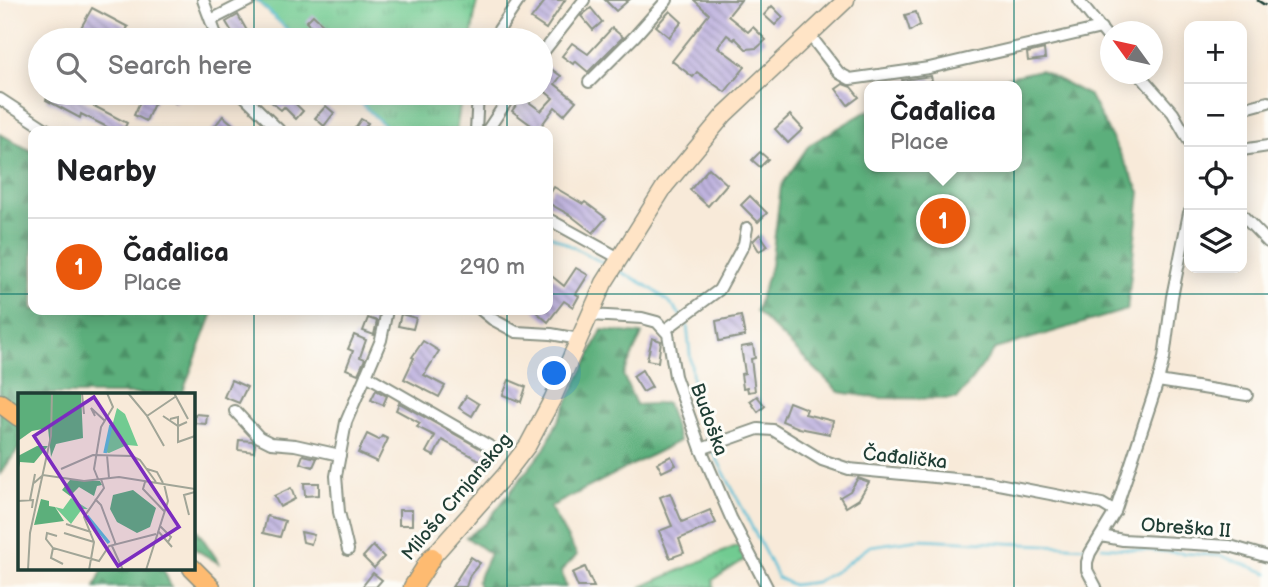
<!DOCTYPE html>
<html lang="en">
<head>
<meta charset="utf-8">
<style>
	:root { --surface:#fff; --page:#f6f6f6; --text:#202124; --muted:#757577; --line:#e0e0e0; --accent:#ea580c }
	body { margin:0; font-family:"Balsamiq Sans",sans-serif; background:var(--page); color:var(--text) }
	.controls { position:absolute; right:21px; top:21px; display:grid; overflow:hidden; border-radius:14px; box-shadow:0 4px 18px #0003 }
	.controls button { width:63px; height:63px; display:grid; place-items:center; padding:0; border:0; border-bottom:2px solid var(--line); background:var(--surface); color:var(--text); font:35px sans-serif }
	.compass { position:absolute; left:1100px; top:21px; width:63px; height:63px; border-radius:50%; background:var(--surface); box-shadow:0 4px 18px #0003; rotate:303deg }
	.you { position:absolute; left:555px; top:374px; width:24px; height:24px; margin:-18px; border:5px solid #fff; border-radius:50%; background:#1a73e8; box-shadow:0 0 0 10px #1a73e833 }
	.badge { display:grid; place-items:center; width:46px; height:46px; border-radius:50%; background:var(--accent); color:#fff; font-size:23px; font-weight:700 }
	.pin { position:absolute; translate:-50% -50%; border:4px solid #fff; box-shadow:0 2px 7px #0006 }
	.popup { position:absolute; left:864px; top:81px; width:158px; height:91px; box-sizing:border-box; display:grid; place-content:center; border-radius:14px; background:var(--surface); filter:drop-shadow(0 2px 5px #0005); font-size:23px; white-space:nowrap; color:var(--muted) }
	.popup b { font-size:26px; color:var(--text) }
	.popup::after { content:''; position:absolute; left:50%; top:100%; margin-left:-14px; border:14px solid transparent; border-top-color:var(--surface) }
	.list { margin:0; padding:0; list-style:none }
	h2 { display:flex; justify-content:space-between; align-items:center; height:91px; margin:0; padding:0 28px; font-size:30px }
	h2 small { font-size:23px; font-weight:400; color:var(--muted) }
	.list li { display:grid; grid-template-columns:46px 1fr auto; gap:21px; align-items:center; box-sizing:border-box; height:98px; padding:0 28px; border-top:2px solid var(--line) }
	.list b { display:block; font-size:26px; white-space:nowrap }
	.list p { margin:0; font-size:23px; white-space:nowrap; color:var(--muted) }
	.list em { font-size:23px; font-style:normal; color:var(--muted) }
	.icon { flex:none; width:38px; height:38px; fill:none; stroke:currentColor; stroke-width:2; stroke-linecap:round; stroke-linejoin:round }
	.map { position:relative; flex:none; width:1268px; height:587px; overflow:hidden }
	.search { position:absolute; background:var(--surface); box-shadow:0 4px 18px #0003; left:28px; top:28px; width:525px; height:77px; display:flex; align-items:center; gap:18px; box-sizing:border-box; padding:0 24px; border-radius:38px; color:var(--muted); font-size:26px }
	.panel { position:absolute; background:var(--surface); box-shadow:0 4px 18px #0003; left:28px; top:126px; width:525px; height:189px; border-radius:14px }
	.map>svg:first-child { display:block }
</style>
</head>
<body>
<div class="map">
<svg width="1268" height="587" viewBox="0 0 1268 587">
	<defs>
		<pattern id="grass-tufts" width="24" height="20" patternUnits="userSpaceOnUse" patternTransform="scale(1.75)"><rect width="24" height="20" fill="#71cb91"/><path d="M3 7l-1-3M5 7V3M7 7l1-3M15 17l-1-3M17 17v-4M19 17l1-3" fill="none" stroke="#5ca677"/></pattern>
		<pattern id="forest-firs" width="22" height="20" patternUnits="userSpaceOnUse" patternTransform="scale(1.75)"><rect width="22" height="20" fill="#5caf7b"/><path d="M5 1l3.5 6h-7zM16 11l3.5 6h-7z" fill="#4b9066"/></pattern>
		<pattern id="building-back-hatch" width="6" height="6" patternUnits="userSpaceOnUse" patternTransform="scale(1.75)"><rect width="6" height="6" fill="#c0b4df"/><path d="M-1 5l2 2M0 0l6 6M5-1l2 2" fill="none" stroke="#9b94b6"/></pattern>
	</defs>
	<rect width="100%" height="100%" fill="#fdfcf7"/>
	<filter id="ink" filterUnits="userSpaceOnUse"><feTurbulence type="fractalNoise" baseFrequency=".0143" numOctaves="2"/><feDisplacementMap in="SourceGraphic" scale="14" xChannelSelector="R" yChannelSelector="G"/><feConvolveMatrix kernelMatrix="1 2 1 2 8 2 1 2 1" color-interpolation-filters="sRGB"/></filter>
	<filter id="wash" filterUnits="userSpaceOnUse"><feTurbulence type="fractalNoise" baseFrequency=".00686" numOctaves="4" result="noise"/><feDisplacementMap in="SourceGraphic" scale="28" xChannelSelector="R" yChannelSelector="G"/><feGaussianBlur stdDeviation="1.57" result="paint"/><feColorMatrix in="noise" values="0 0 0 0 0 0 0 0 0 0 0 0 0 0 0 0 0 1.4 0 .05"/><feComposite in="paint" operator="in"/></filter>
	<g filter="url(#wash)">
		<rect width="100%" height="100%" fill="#f8ead9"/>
		<g fill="url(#grass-tufts)" stroke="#488462" stroke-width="2">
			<polygon points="256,0 477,0 471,40 298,40"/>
			<polygon points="351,93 462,93 456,131 390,131"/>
			<polygon points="743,543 750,556 713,580 714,587 641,587"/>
		</g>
		<g fill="url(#forest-firs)" stroke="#3e7658" stroke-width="2">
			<polygon points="1040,70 1090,96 1140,192 1127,310 995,349 957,399 879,398 839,392 756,311 771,266 781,186 809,145 869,110 870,167 1016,167 1016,86 968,86"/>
			<polygon points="0,134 33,152 33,310 214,310 182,394 19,394 19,448 0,474"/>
			<polygon points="602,330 642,334 623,375 636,405 667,403 679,441 550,507 577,555 561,571 566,587 479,587 477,581 490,554 466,537 485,524 545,448"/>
			<polygon points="192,524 193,524 220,564 193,548"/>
			<polygon points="103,568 163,568 171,587 95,587"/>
		</g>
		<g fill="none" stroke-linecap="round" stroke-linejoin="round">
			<g stroke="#58bed5" stroke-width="2.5">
				<polyline points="257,0 298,40"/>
				<polyline points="351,93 390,131"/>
				<polyline points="548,234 607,265"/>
				<path d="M619,271C642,282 666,295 681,316"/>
				<polyline points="685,321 687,325 696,411 707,439"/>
				<polyline points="712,449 778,578 793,585 816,582 838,570 870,546 919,539 1088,547"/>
				<polyline points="1102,547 1222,556 1268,573"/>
			</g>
		</g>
		<g id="blocks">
			<g fill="url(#building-back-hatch)">
				<polygon points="546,0 565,0 546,29 531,19"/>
				<polygon points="605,0 629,0 616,11"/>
				<polygon points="694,0 741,0 728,16 748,32 753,27 766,40 757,48 746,49 735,38 734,40 727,35 718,47 745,67 725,92 697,72 693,77 672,61 709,14"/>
				<polygon points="772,6 783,17 775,25 764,15"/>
				<polygon points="92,8 128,27 124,34 121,33 117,40 74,40"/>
				<polygon points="591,8 602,22 593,30 581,16"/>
				<polygon points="670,11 682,22 669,37 656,26"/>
				<polygon points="916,12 920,25 910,31 905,15"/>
				<polygon points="238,15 246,29 253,40 237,40 226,22"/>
				<polygon points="313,15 340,40 325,40 306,22"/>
				<polygon points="612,28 623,37 588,72 575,61 573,64 562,56 572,43 588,54"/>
				<polygon points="1044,49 1045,59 1028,61 1027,53"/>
				<polygon points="547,66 561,76 555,84 576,101 564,115 555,107 538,130 512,111 522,97 541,111 553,98 541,88 541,76"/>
				<polygon points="931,76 932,81 903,86 902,80"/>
				<polygon points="843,84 851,87 859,97 848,105 836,89"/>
				<polygon points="49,93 69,93 127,123 123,131 115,131 81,114 80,118 46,100"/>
				<polygon points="144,93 182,93 175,103 159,93 146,121 134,115"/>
				<polygon points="277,93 284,93 303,111 296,119 284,107 281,110 270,101"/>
				<polygon points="326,106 334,113 324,126 315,118"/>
				<polygon points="790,115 803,129 788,143 775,129"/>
				<polygon points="223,116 241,131 211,131"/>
				<polygon points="361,119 368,123 362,131 353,131"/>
				<polygon points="760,152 768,159 760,167 752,160"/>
				<polygon points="709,168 727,184 708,206 690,190"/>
				<polygon points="554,187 583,204 585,202 606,218 593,233 570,215 548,203 548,197"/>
				<polygon points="750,196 767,213 758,222 741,205"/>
				<polygon points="760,234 768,246 759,251 753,241"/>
				<polygon points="576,268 588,275 576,294 579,296 573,307 564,301 548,322 534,310 548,310 548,273 564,286"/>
				<polygon points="401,314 416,318 413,329 398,326"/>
				<polygon points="741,316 745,336 719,341 716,321"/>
				<polygon points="368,318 377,321 374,335 363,331"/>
				<polygon points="354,335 366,340 360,357 365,359 358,374 346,369 353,351 348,349"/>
				<polygon points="652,338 661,341 658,362 647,360"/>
				<polygon points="423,341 439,351 424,375 445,386 439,397 404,379 414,358 412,357"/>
				<polygon points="753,345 755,358 751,359 755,391 748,392 747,387 743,388 741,374 745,373 741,347"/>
				<polygon points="642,370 652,387 643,392 633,376"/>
				<polygon points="231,380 247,387 239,403 224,397"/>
				<polygon points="509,380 526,387 521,402 503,395"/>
				<polygon points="376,390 387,396 383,405 371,400"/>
				<polygon points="466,396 479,404 472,416 459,408"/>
				<polygon points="757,396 765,406 758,412 750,401"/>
				<polygon points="789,402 807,409 805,414 833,421 830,434 799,428 782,421"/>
				<polygon points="399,403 492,455 487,464 442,440 434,456 426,452 435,436 417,427 420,423 396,410"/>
				<polygon points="195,414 207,415 206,424 195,423"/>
				<polygon points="367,434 379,440 382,436 388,439 377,462 358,453"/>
				<polygon points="239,440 252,441 255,444 254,452 238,450"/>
				<polygon points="303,455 317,458 313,467 300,463"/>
				<polygon points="671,456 676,465 662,472 657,463"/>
				<polygon points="858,478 869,482 859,499 846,507 840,497 850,491"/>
				<polygon points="304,483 319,483 319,495 305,496"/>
				<polygon points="291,488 295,499 280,507 274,496"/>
				<polygon points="670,493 682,522 710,510 716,523 679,539 684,553 670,558 659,531 672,526 660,497"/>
				<rect x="399" y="510" width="13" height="15"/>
				<polygon points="267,516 285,521 280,537 263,533"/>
				<polygon points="301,532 314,535 311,544 303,542"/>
				<polygon points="373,546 384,557 374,568 363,557"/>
				<polygon points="471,557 480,563 470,575 466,587 452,587"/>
				<polygon points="585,567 594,587 578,587 572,573"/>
				<polygon points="373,573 382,580 376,587 362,587"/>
			</g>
		</g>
	</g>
	<g filter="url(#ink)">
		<use href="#blocks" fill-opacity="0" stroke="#8c9486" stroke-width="2"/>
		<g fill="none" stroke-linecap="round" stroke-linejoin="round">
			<g stroke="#8c9486" stroke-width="14">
				<g id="street">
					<polyline points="203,0 218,40"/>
					<polyline points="1078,0 1110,40"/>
					<polyline points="211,20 250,0"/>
					<polyline points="809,34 839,73 850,79 929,68 1101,28"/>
					<polyline points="492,40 519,0"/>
					<polyline points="541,55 584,0"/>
					<polyline points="1139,74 1173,113 1189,141"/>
					<polyline points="589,82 635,36 667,0"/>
					<polyline points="241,93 280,131"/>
					<polyline points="0,99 49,131"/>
					<polyline points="1242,109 1268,102"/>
					<polyline points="476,131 478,93"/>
					<polyline points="487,131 512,93"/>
					<polyline points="1242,150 1268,146"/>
					<polyline points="1242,215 1268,242"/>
					<polyline points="548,219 619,258"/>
					<polyline points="481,310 492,319 516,332 551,334 579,339"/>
					<polyline points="590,315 642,318 657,322 668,334 675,376 701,449 731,518 767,587"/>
					<polyline points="665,330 719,290 744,244 747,228"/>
					<polyline points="366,375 491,447"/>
					<polyline points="1158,381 1247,395"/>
					<polyline points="235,411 259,437 271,443 295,445 340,455"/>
					<polyline points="701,449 758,429 773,430 822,460 849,469 988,482 1102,504 1115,512"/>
					<polyline points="1101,536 1123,540 1230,546 1268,557"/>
					<polyline points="348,550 339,512 336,476 346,422 381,340 387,310"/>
					<polyline points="1096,587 1087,570 1087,562 1090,553 1115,512 1158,381 1164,358 1172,297 1189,213"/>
				</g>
			</g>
			<g stroke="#8c9486" stroke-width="19">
				<polyline id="secondary" points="425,565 505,475 528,445 552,400 604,283 665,186 725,114 846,0"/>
			</g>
			<g stroke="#8c9486" stroke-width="21">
				<g id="primary">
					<polyline points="0,403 19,417"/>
					<polyline points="192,568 211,587"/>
					<polyline points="413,587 432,557"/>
				</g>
			</g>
			<use href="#street" stroke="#fff" stroke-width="10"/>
			<use href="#secondary" stroke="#ffe4c6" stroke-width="16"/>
			<use href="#primary" stroke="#febb71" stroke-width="18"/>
			<polyline stroke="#1f3d34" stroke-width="2.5" stroke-dasharray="10 5" stroke-linecap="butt" points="1257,0 1268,7"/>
		</g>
	</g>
	<path fill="none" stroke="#0f766e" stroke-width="2" stroke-opacity="0.55" d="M254,0V40M507,0V40M761,0V587M1014,0V587M254,93V131M507,93V131M0,294H33M548,294H1268M254,310V587M507,310V587"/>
	<g text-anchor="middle" stroke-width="6" stroke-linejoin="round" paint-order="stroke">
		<g font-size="19" fill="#1f3d34" stroke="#fdfcf7">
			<text transform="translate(710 419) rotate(70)" y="7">Budoška</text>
			<text transform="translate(905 457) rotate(6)" y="7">Čađalička</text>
			<text transform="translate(456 496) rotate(-50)" y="7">Miloša Crnjanskog</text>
			<text transform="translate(1186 527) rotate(4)" y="7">Obreška II</text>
		</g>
	</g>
	<g transform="translate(18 393)">
		<rect width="177" height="177" fill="#f8ead9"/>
		<path d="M99,15L107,21L120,53L109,52L91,60L87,59ZM53,105L70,116H64L53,131L37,114L45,116Z" fill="#71cb91"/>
		<path d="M0,0H63L65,45L38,51L33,64L30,35L14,38L0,48ZM19,53H30L16,70L2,69L0,80V63ZM52,87L82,88L84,92L79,93L76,103L61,94L52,103L44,97ZM115,97L138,115L132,134L119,140L99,129L92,116L95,102ZM23,106L31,108V113L37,114L46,128L16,132Z" fill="#5caf7b"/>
		<path fill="none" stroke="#58bed5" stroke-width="3.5" d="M87,60L93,32M69,123L91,150"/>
		<path fill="none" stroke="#a1a597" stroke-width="2" d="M64,0L66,21M110,0L129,23L157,4M156,0L170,26M77,23L73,15L87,28M129,23L146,53M145,23L160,33L169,29M152,26L160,24V49L177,43M89,62L91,85M43,76L75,62L114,63L122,67L138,89M129,76L139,79L145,90M80,86L76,76L83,34L95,14L89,0M127,89L125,96L147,119M16,90L25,82L66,88L101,84L177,96M77,106L83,112L98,152M12,107L17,81M0,108L15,107L14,115M171,122L166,102L177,99M48,131L73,139M142,133L153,144L150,149M140,138L154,154M46,140L76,149M39,143L29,140L28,146L35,155L81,168L91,153L138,141M94,153L105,177M35,155L33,165L45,171M10,177L12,140L33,43L34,0M71,177L76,149L66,124L86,95L83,86M128,177L150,108L146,91"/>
		<path fill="#7b2cbf" fill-opacity="0.15" stroke="#7b2cbf" stroke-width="3.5" d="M76,4L161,134L100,173L16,43Z"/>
		<rect width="177" height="177" fill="none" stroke="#1f3d34" stroke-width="3.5"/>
	</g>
</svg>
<div class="controls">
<button>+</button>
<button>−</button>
<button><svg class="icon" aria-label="locate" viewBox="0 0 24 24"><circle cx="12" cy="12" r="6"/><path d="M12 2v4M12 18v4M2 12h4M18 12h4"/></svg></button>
<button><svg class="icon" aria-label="layers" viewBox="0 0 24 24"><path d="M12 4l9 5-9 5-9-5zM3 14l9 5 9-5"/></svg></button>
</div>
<svg class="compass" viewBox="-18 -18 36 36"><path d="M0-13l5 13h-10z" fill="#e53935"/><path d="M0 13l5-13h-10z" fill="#757577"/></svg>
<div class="you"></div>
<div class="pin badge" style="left:943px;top:221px">1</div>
<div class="popup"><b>Čađalica</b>Place</div>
<div class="search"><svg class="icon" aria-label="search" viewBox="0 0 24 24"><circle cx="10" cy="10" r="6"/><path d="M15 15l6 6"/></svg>Search here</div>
<section class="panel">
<h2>Nearby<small></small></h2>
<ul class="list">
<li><span class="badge">1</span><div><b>Čađalica</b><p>Place</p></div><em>290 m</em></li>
</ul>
</section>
</div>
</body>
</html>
